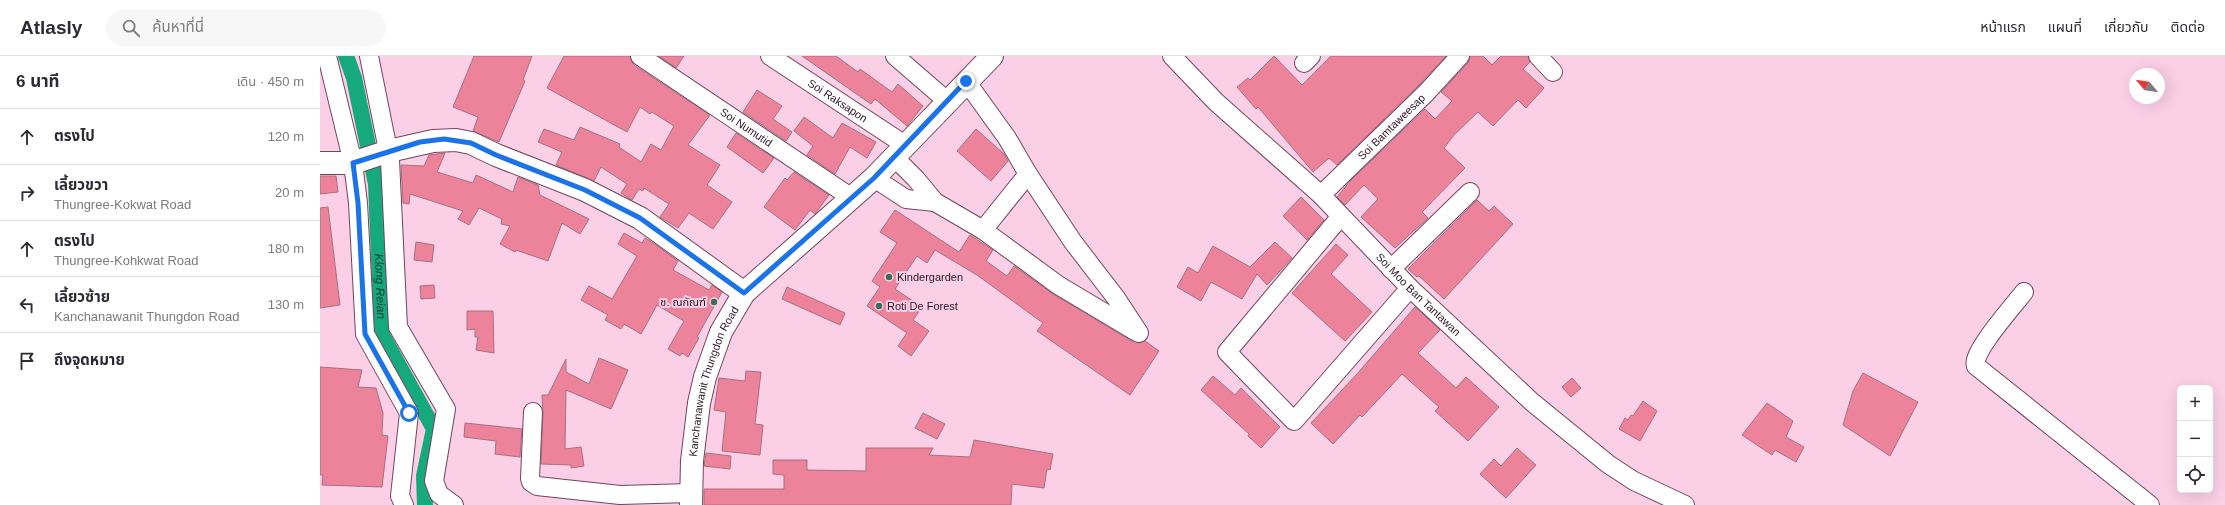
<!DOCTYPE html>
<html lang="th">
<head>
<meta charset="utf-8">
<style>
	:root { --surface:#fff; --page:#f7f7f7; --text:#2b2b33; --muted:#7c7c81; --line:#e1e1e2 }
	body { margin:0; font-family:Arial,"Noto Sans Thai",sans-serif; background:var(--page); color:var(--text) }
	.controls { position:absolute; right:12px; bottom:12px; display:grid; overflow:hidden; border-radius:6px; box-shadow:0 4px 16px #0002 }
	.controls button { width:36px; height:36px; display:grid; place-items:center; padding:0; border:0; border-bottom:1px solid var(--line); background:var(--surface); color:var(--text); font:20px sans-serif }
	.compass { position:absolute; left:1809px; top:12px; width:36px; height:36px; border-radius:50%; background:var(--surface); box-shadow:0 4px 16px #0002; rotate:299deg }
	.stop { position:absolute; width:12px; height:12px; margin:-9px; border:3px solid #1a73e8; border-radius:50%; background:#fff }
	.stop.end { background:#1a73e8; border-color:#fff; box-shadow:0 1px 4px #0008 }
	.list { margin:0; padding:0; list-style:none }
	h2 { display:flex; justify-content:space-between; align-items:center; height:52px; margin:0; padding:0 16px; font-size:17px }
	h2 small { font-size:13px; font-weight:400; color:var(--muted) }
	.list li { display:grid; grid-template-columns:26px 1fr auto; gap:12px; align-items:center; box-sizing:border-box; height:56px; padding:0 16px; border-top:1px solid var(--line) }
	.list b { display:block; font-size:15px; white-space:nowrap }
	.list p { margin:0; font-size:13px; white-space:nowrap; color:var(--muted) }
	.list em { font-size:13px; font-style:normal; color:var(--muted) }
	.icon { flex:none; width:22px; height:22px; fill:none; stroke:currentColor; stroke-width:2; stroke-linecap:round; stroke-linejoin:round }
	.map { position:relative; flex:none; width:1905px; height:449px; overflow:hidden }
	header { display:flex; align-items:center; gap:24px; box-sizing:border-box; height:56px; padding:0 20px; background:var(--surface); border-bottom:1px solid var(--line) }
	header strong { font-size:19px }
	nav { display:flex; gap:22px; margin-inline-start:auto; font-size:14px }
	.search { width:280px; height:36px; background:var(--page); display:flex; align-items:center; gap:10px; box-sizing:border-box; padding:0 14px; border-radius:22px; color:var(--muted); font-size:15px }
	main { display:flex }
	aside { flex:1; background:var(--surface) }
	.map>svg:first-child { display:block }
</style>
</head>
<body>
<header>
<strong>Atlasly</strong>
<div class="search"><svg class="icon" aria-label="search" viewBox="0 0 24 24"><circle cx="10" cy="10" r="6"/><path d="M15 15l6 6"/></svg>ค้นหาที่นี่</div>
<nav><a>หน้าแรก</a><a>แผนที่</a><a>เกี่ยวกับ</a><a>ติดต่อ</a></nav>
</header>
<main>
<aside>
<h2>6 นาที<small>เดิน · 450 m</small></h2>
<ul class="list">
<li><svg class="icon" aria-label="ahead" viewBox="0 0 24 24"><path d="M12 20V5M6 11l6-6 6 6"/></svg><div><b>ตรงไป</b></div><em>120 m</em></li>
<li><svg class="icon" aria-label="right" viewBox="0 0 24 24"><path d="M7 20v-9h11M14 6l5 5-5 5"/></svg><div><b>เลี้ยวขวา</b><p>Thungree-Kokwat Road</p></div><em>20 m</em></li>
<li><svg class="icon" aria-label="ahead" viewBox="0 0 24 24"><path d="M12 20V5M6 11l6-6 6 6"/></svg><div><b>ตรงไป</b><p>Thungree-Kohkwat Road</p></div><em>180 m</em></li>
<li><svg class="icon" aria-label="left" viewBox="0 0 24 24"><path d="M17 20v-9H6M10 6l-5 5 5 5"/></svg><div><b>เลี้ยวซ้าย</b><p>Kanchanawanit Thungdon Road</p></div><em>130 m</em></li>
<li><svg class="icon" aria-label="arrive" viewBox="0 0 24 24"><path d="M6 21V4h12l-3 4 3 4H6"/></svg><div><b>ถึงจุดหมาย</b></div></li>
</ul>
</aside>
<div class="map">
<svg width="1905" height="449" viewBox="0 0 1905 449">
	<rect width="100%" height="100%" fill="#fbcfe6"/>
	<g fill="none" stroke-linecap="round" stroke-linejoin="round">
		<path stroke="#16a97d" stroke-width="16" id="s1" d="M26,0L34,22L56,128L62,279L114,373L104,420L105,449"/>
	</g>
	<g fill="#ec839b" stroke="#a9717d">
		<polygon points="154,0 212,0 203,24 205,25 179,86 153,75 158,61 133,51"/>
		<polygon points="244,0 310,0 314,9 390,59 368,89 400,109 387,129 412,146 393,173 369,157 358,172 340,161 349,148 324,132 323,135 319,133 312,144 307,141 301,137 307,128 281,111 274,125 236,109 242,96 218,86 224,73 254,84 260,71 300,88 299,91 321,106 331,88 341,94 354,70 332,56 330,58 320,51 307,76 227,32"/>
		<polygon points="339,0 364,0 356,12"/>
		<polygon points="482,0 516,0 538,16 540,13 572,36 578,28 603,50 587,70 555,43 551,48"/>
		<polygon points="954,0 982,29 1011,0 1126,0 1098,30 1017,109 1009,102 993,116 938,51 936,53 917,31 928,22 930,24"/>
		<polygon points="1150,0 1163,0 1172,9 1181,0 1208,0 1210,6 1203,13 1224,32 1206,52 1198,44 1173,70 1158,56 1134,79 1124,92 1145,112 1102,156 1108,162 1075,192 1041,161 1058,143 1044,129 1025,149 1017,141 1031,124 1105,53 1115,63 1132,45 1121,36 1148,7"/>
		<polygon points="437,34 462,50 453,63 472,76 466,85 423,56"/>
		<polygon points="484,61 513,82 522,67 556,86 547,102 530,91 515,118 487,99 493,90 474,75"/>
		<polygon points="656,73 684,98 688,105 671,125 637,95"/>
		<polygon points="416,77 454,102 443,117 407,91"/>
		<polygon points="125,97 117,116 153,127 156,119 193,136 198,121 218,129 220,139 269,163 260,178 242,167 228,205 196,194 195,196 180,188 190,170 181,168 182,163 159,152 149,169 138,163 143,155 90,138 89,148 83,147 81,109 104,110 109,99"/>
		<polygon points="474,116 509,139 495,158 490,154 475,174 444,151 465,122 467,124"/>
		<polygon points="0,120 16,120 18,136 0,138"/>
		<polygon points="981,141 1004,164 987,184 963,160"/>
		<polygon points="1157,144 1169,155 1174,150 1193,168 1124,243 1099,220 1097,221 1088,213"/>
		<polygon points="8,151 20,249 0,252 0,152"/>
		<polygon points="575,154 639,196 650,179 673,194 666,205 687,220 694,210 733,238 810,284 819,287 825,285 839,295 810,339 717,275 723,267 657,219 615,194 607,207 597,200 575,233 602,251 593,264 609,275 591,300 578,290 587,277 547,250 560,231 552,225 577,187 560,176"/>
		<polygon points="304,177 322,187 325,182 333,187 358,205 353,214 389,234 392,229 402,236 377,281 379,282 368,301 362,297 360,300 348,293 364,265 337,249 321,278 304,268 301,273 285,264 288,259 261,244 269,230 292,243 317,200 298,188"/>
		<polygon points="96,186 114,189 112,206 94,204"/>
		<polygon points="955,186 972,202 947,229 937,218 922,243 891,226 881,245 857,231 868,211 878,217 893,190 930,211"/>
		<polygon points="1016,188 1028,199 1011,218 1052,256 1025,285 972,237"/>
		<polygon points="114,229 115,242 101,243 100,230"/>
		<polygon points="467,231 525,257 520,269 462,243"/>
		<polygon points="1095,251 1120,274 1098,297 1136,332 1146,321 1179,351 1148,385 1115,355 1119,351 1082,318 1042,361 1040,359 1013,388 991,367 1037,318"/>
		<polygon points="147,255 173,255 174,297 156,294 158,281 155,281 155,273 147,274"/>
		<polygon points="279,302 308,314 291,353 246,334 245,393 261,391 264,410 251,412 251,409 221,408 223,356 222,339 228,339 246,303 246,316 269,328"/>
		<polygon points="0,311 42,314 38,331 56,332 63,357 62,379 68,380 62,431 2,429 3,419 0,419"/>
		<polygon points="426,315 441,316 435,368 443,369 440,399 402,395 406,356 394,354 399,322 425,325"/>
		<polygon points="1543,317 1598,346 1570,400 1523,369 1533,335"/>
		<polygon points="893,320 915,339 921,332 960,371 941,392 928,380 929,378 881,334"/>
		<polygon points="1252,322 1261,332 1251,341 1242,331"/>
		<polygon points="1323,345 1337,355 1320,385 1299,373 1305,362 1308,364 1311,359 1313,360"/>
		<polygon points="1447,347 1473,365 1466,381 1484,391 1476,406 1455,394 1452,399 1422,379"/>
		<polygon points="603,357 625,368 617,383 595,372"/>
		<polygon points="145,367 202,373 200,401 175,398 176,385 144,381"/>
		<polygon points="654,384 733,398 730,414 727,413 724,432 692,428 691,449 384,449 384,433 464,433 464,419 453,418 453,404 487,404 487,414 546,415 546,392 613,392 609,399 650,401"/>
		<polygon points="1197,392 1216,409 1186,442 1160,418 1174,403 1181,410"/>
		<polygon points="386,397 411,400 410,413 384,410"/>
	</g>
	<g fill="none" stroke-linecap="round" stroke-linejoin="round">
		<g stroke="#72455e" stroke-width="20">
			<g id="minor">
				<polyline points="7,0 33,107 38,147 45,278 89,357 80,440 84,449"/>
				<polyline points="49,0 70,104 78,271 126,353 114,425 119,438 134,449"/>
				<path id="s2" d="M320,0L532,142"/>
				<path id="s3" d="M450,0L585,89"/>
				<polyline points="575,0 627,45"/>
				<path id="s4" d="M852,0L896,46L1001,139L1090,232L1212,346L1288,408L1314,425L1365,449"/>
				<polyline points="1218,0 1233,16"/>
				<polyline points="984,7 991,0"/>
				<polyline points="646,25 687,82 708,118 753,186 796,242 819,277"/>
				<polyline points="574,101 596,123 615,146 663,174 708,118"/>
				<polyline points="554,122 586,143 615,146"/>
				<path id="s5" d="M1001,139L1106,37L1140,0"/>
				<polyline points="1021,160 907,296 974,365 1090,232"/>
				<polyline points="663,174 738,229 815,275"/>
				<polyline points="1071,213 1150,136"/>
				<path d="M1704,236C1695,248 1650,298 1656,310L1830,449"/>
				<polyline points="213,356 210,422 211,426 217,430 300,439 370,437"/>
			</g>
		</g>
		<g stroke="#72455e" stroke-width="24">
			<g id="tertiary">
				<polyline points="0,107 33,107 69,95 113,85 136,84 151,87 176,99 265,134 320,162 424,237"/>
				<path id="s6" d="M371,449L372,405L379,347L385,321L401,276L424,237L554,122L672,0"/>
			</g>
		</g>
		<use href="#minor" stroke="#fff" stroke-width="18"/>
		<use href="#tertiary" stroke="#fff" stroke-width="22"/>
	</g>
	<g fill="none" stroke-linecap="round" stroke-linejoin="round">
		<polyline stroke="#1a73e8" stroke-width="5" points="89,357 45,278 38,147 33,107 100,86 124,83 151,87 176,99 265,134 320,162 424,237 554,122 646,25"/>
	</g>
	<g fill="#36705a" stroke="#fbcfe6" stroke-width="1.5">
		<circle cx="569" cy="221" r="4"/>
		<circle cx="394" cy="246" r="4"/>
		<circle cx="559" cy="250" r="4"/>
	</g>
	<g text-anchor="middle" stroke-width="4" stroke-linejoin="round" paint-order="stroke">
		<g font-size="11" fill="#2b1722" stroke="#fbcfe6">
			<text dy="4" stroke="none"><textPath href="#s3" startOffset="81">Soi Raksapon</textPath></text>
			<text dy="4" stroke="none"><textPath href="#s2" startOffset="128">Soi Numutid</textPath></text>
			<text dy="4" stroke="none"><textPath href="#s5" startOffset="98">Soi Bamtaweesap</textPath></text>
			<text dy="4" stroke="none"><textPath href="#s4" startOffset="343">Soi Moo Ban Tantawan</textPath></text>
			<text dy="4" stroke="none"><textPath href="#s6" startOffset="127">Kanchanawanit Thungdon Road</textPath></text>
		</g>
		<g font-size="11" fill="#2b1722" stroke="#fbcfe6" text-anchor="start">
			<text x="577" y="225">Kindergarden</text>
			<text x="386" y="250" text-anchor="end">ช. ณกัณฑ์</text>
			<text x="567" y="254">Roti De Forest</text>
		</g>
		<g font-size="12" font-style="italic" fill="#07402e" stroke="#fbcfe6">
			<text dy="4" stroke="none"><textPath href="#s1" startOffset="234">Klong Reian</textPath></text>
		</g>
	</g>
</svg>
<div class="controls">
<button>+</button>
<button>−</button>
<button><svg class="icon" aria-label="locate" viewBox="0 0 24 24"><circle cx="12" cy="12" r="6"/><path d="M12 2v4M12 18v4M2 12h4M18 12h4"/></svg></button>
</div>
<svg class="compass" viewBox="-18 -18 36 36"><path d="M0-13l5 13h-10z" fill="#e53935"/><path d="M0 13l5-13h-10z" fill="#7c7c81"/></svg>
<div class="stop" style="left:89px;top:357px"></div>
<div class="stop end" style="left:646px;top:25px"></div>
</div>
</main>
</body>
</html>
